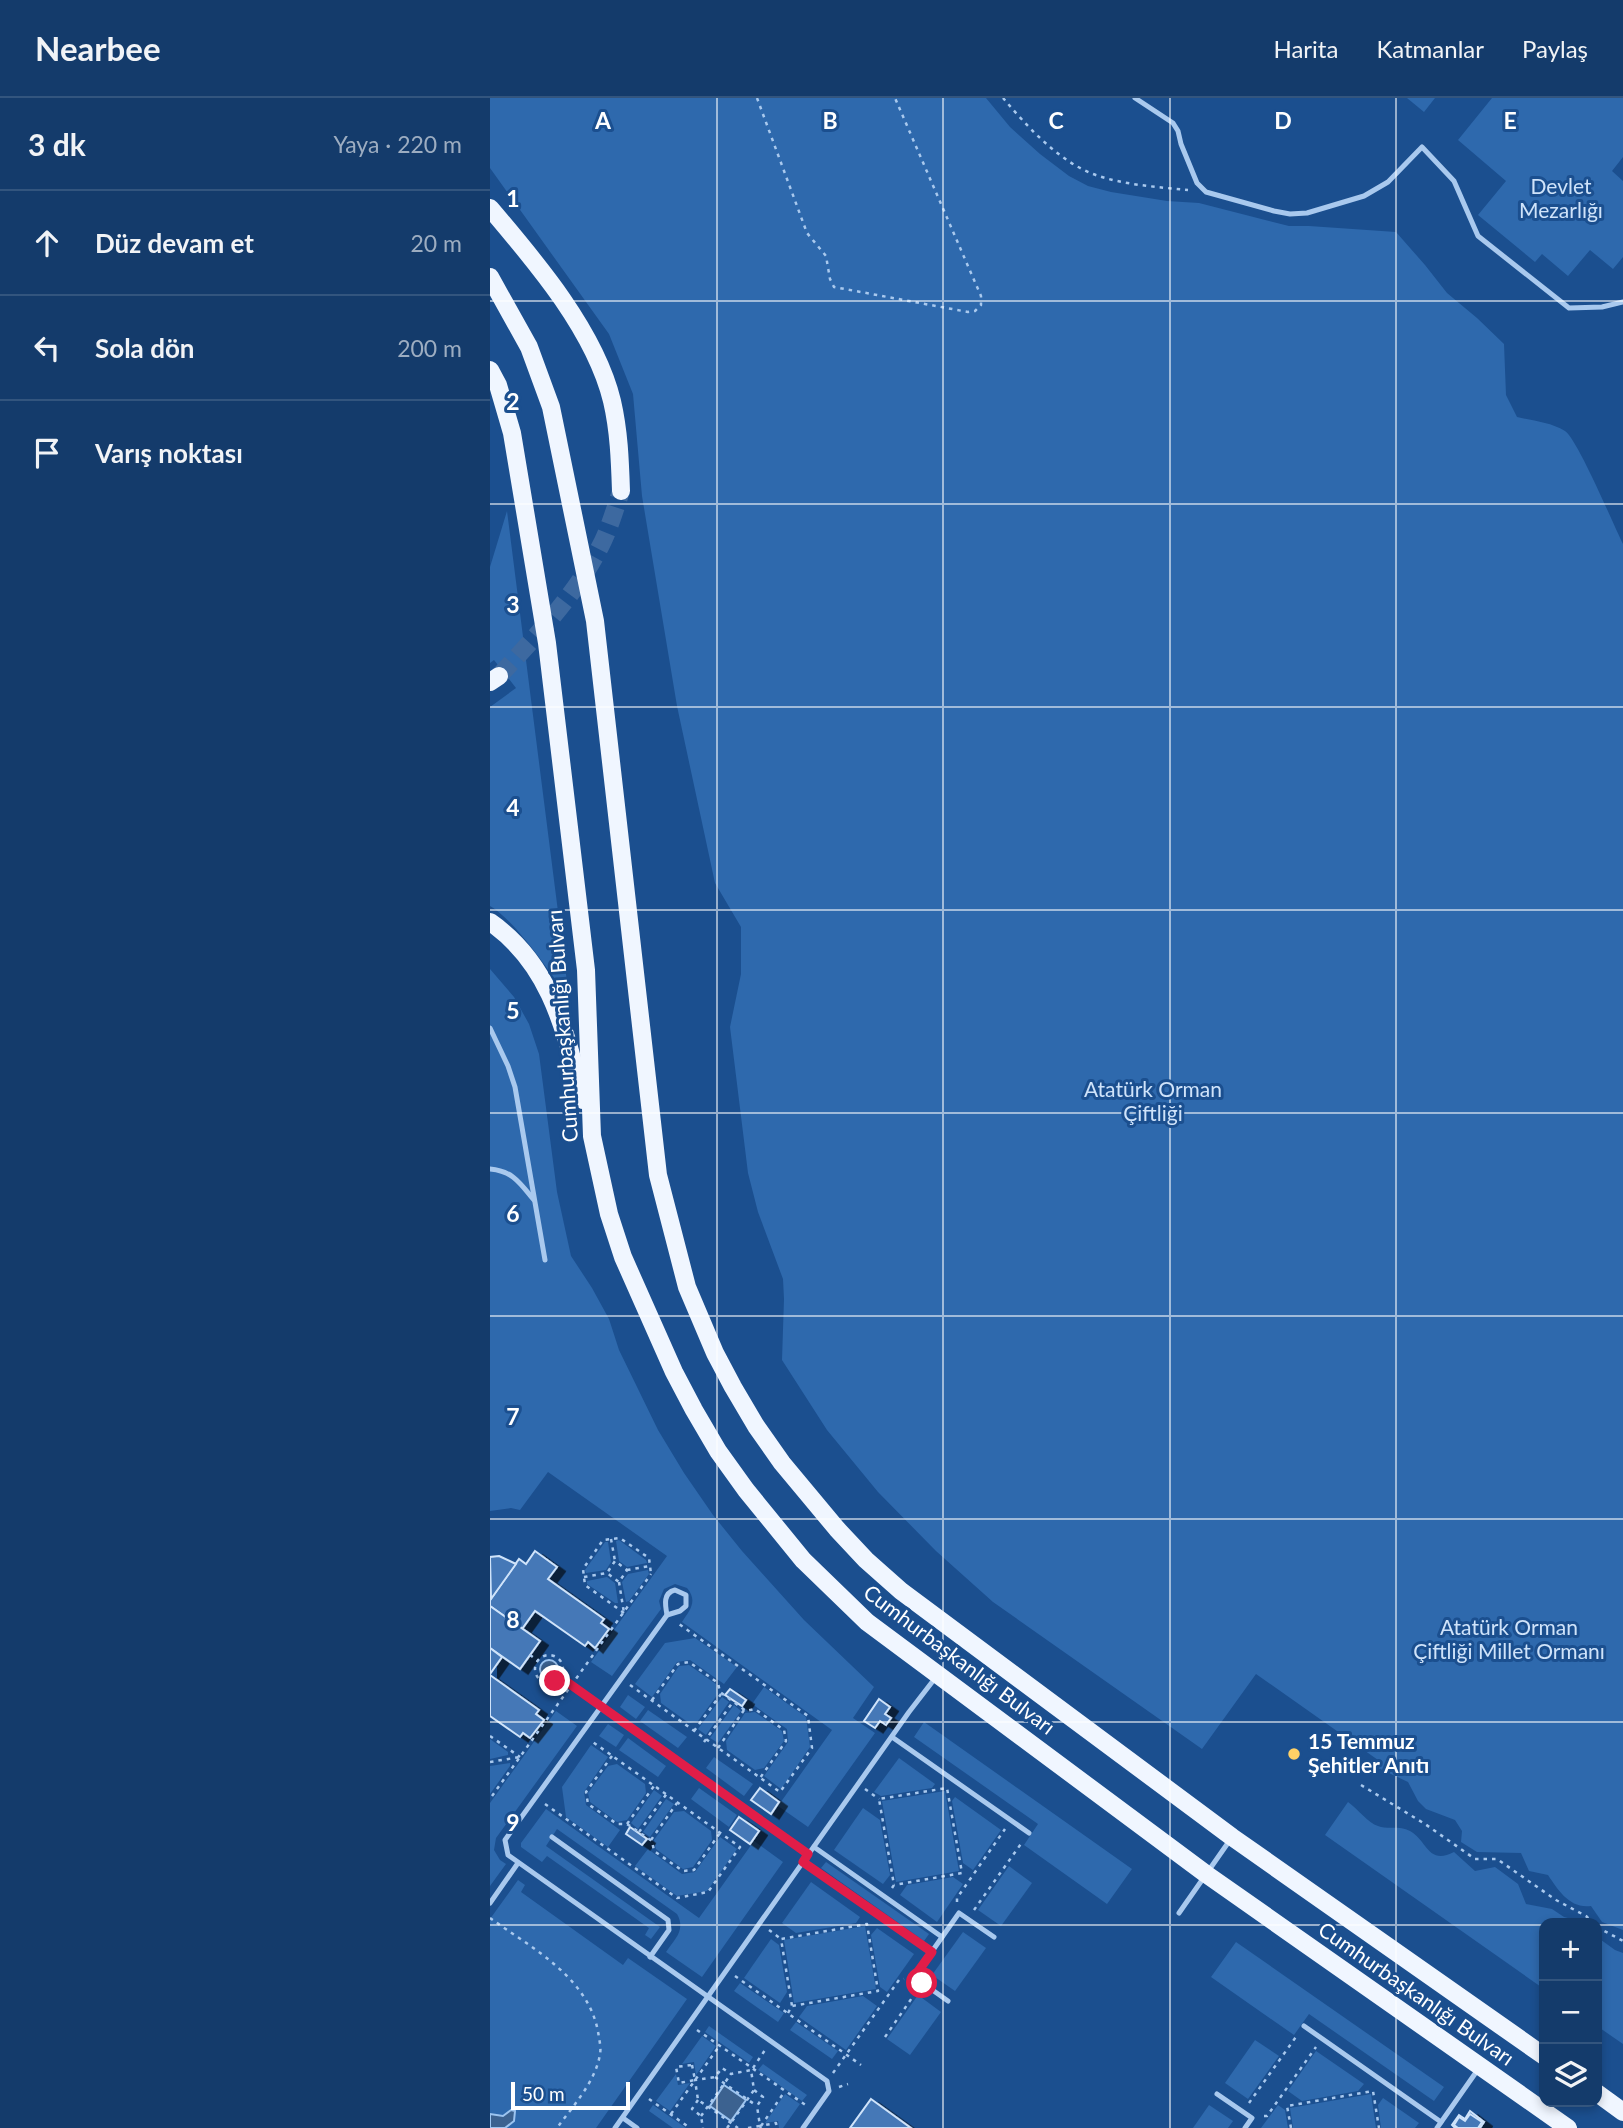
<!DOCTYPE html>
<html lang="tr">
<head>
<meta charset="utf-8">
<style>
	:root { --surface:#143b6b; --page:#1d4271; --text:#f1f3f6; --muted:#9dadc1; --line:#33557e }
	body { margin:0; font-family:Lato,sans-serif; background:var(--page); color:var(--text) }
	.controls { position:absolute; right:21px; bottom:21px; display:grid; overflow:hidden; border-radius:14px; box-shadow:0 4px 10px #0003 }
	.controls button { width:63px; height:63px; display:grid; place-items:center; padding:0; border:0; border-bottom:2px solid var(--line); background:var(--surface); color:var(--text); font:35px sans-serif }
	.scale { position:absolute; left:21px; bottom:18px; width:119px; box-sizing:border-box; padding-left:7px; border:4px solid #fff; border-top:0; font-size:19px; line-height:24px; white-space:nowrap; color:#fff; -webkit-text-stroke:5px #1b4f8f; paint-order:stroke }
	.stop { position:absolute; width:21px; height:21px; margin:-16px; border:5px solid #e11d48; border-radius:50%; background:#fff }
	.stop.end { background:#e11d48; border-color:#fff; box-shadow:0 2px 7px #0008 }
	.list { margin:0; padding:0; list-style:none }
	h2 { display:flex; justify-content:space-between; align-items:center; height:91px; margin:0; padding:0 28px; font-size:30px }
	h2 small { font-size:23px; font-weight:400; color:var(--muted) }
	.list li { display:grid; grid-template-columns:46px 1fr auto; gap:21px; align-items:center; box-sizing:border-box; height:105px; padding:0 28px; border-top:2px solid var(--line) }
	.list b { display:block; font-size:26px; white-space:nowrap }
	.list em { font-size:23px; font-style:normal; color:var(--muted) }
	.icon { flex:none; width:38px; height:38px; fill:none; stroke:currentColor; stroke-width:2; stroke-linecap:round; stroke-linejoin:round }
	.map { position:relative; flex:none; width:1133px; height:2030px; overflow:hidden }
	header { display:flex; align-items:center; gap:42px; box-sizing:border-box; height:98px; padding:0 35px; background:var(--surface); border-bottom:2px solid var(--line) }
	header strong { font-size:33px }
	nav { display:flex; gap:38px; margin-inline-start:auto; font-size:24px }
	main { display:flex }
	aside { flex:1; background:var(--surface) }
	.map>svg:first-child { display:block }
</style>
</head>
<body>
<header>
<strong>Nearbee</strong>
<nav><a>Harita</a><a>Katmanlar</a><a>Paylaş</a></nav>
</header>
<main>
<aside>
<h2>3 dk<small>Yaya · 220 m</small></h2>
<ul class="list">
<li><svg class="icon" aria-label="ahead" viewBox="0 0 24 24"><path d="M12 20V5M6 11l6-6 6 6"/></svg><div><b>Düz devam et</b></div><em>20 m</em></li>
<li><svg class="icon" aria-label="left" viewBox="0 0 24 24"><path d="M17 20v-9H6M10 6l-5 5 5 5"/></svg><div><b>Sola dön</b></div><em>200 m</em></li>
<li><svg class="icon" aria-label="arrive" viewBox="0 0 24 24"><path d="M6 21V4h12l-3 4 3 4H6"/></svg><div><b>Varış noktası</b></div></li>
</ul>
</aside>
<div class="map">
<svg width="1133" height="2030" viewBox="0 0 1133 2030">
	<defs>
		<filter id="shadow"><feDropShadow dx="8" dy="4.5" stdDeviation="0" flood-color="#0009"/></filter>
	</defs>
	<rect width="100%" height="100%" fill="#1b4f8f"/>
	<g fill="#2e69ad">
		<path d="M0,0H496L520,29L550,56L579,78L598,88L621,94L677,103L709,105L799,128H819L906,134L935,167L957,195L987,220L1014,246L1016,297L1027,319C1043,323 1060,324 1075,333C1088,342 1123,426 1133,446V1832L1112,1824L1101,1808C1080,1811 1068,1792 1058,1777L1039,1773L1031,1755L987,1754L971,1744L972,1733L965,1722L936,1711L928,1703L918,1684L884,1668L888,1662L766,1576L712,1651L503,1504L446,1453L388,1394L337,1332L292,1262L294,1201L293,1181L268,1114L258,1075L240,929L251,876V829L225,785L187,608L152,398L143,296L119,236L0,70Z"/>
		<polygon points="917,0 945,0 934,14"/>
		<polygon points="1002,0 1133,0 1133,59 1122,73 1133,83 1133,159 1123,171 1100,152 1078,178 1052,156 1045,164 988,117 1016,83 968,42"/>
		<path d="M17,413L79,900C60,875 26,823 0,808V609L26,590L4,562L0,565V469Z"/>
		<path d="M0,871L24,899L39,926L49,956L67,1094L81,1158L102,1190L119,1221L129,1252L168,1332L194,1375L223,1417L252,1453L314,1522L384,1589L363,1620L385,1635L318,1729L288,1708L342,1632L192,1524C200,1512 208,1503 197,1490L185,1486L174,1491L169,1503L171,1511L122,1578L101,1564L177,1458L58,1374L30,1412L21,1410L0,1413Z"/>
		<polygon points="129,1442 156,1462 157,1465 137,1469 129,1463 126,1443"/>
		<polygon points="115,1444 118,1444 121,1464 116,1472 96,1475 95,1472"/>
		<polygon points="158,1472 159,1476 139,1503 136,1504 132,1484 138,1476"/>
		<polygon points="117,1479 125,1485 128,1505 125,1505 97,1486 97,1483"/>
		<polygon points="205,1540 247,1569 234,1586 200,1562 187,1564 162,1599 145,1586 175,1545"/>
		<polygon points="199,1567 226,1586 228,1596 208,1623 199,1625 171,1605 170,1596 189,1568"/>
		<polygon points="274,1589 316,1619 320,1649 291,1691 274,1678 298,1644 297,1631 262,1606"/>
		<polygon points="138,1597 155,1609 146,1621 130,1609"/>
		<polygon points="232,1599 239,1604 216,1637 208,1631"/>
		<polygon points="244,1607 251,1613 228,1645 220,1640"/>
		<polygon points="158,1612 197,1639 188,1650 150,1623"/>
		<polygon points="66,1613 87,1628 6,1740 4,1752 10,1762 16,1766 0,1788 0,1705"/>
		<polygon points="265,1614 292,1633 294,1643 274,1670 265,1672 237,1652 236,1643 255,1615"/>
		<polygon points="434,1624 642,1771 617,1806 534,1747 548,1726 424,1639"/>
		<polygon points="118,1626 134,1637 126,1649 109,1638"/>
		<polygon points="138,1640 176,1668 168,1679 129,1652"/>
		<polygon points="0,1641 18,1654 18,1657 0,1661"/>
		<polygon points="101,1647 118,1659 94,1694 96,1707 130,1732 118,1749 76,1719 72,1689"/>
		<polygon points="224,1659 263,1686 254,1698 216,1670"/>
		<polygon points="409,1660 445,1686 442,1690 391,1698 384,1694"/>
		<polygon points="20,1665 20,1668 0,1696 0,1668"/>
		<polygon points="127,1666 155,1686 156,1695 137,1722 127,1724 100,1704 98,1695 118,1668"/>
		<polygon points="209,1690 247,1717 239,1729 201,1701"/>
		<polygon points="164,1692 172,1698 148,1731 141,1725"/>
		<polygon points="455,1693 469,1773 406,1784 392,1703"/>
		<polygon points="465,1699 511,1732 483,1772 473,1765 462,1703"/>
		<polygon points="176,1701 184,1706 160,1739 153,1734"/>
		<path d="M858,1704C868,1711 878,1725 888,1728C898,1732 909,1727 920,1733C937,1742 938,1768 964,1754L985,1773L1005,1769L1028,1786L1036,1806L1062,1811L1074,1819L1094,1824L1095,1825H1054V1891L835,1737Z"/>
		<polygon points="373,1710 390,1722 400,1777 393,1786 344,1752"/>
		<path d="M56,1711L209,1820L264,1743L293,1764L212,1879L176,1854C185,1841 196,1832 187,1816L67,1731L56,1748L170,1829L161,1841L155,1837L159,1830L57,1758L52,1764L31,1749V1745Z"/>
		<polygon points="194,1713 221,1733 222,1742 203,1769 193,1771 166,1751 164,1742 184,1714"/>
		<polygon points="230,1739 247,1751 217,1793 187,1798 145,1768 158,1751 192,1776 205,1774"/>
		<polygon points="336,1764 439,1836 434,1843 331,1770"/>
		<polygon points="519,1768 542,1785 511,1828 488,1812"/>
		<polygon points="463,1779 473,1786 447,1824 410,1797 417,1787"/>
		<polygon points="28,1782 35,1787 31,1794 133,1867 138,1860 197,1901 106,2030 0,2030 0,1821"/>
		<polygon points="321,1784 370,1819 366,1825 306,1835 292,1825"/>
		<polygon points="375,1828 386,1891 304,1905 294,1842"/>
		<polygon points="387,1830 424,1856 397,1894 390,1889 381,1837"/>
		<polygon points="473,1834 496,1850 465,1893 442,1877"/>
		<polygon points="1107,1839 1125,1852 1133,1855 1133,1946 1107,1928"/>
		<polygon points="281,1841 289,1847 297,1894 290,1905 254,1880"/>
		<polygon points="746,1844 954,1989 944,2003 819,1916 804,1937 721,1879"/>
		<polygon points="250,1885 294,1915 288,1924 244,1893"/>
		<polygon points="428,1897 451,1914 420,1957 397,1941"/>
		<polygon points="373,1898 387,1908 356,1952 309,1919 317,1908"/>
		<polygon points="306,1924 348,1953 342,1961 300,1932"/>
		<polygon points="219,1928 263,1959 259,1965 215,1934"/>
		<polygon points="212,1938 226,1948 206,1977 204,1964 192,1966"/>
		<polygon points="765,1942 789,1958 758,2001 735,1985"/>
		<polygon points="826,1953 874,1986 868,1993 812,2003 798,1993"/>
		<polygon points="273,1966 317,1997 312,2003 268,1972"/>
		<polygon points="186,1976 188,1987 200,1985 180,2013 166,2003"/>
		<polygon points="295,1996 310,2006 293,2030 289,2030 288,2023 275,2025"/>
		<polygon points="881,1996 886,2030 803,2030 800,2010"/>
		<polygon points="893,2000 929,2025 925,2030 891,2030 888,2007"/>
		<polygon points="163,2007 196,2030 183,2030 159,2013"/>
		<polygon points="719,2007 743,2023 738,2030 703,2030"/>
		<polygon points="788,2007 795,2012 798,2030 771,2030"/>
	</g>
	<g fill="#3c6290" stroke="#9cc4f0" stroke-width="2">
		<circle cx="59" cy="1571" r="9"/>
		<polygon points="234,1987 256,2002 241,2023 220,2008"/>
		<polygon points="21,2012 25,2013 24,2023 15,2030 0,2030 0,2016 13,2018"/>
	</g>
	<g fill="#4478b7" stroke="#cfe3fa" stroke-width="2" filter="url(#shadow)">
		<polygon points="45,1453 67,1469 58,1481 114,1521 111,1525 119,1531 105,1550 98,1544 95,1548 45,1513 32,1531 0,1508 0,1502 29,1461 36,1466"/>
		<polygon points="9,1458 26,1466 1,1501 0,1459"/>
		<polygon points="0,1508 50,1543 30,1571 0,1550"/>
		<polygon points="0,1550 12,1559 0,1576"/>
		<polygon points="0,1577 49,1612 46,1616 54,1622 40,1640 33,1635 30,1639 0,1618"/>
		<polygon points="240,1591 256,1602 252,1608 235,1597"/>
		<polygon points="389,1601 400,1609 395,1616 401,1620 396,1627 390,1623 385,1630 374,1623"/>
		<polygon points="270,1690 289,1704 281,1716 261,1702"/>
		<polygon points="249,1719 269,1733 260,1746 240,1732"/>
		<polygon points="140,1729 157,1741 152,1747 136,1736"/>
		<polygon points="381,2001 421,2030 360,2030"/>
		<polygon points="980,2013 994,2024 990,2030 965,2030 962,2027 969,2017 975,2021"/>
		<polygon points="980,2016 992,2024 988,2030 968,2030 964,2027 969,2019 975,2023"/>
	</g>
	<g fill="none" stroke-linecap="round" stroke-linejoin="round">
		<path stroke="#3d69a0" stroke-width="18" stroke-dasharray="18 9" stroke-linecap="butt" d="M9,578C46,538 85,498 110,449C119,432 125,411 131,393"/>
		<g stroke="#a9c9ee" stroke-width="2.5" stroke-dasharray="3.5 5" stroke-linecap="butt">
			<polyline points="267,0 317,135 336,158 340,181 344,189 478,214 485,213 491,207 491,198 405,0"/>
			<path d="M513,0C537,28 567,62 603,76C632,87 668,89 698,92"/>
			<polyline points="121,1441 125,1463"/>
			<polyline points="137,1472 160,1468"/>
			<polyline points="94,1479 117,1475 125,1463 137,1472 129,1484 117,1475"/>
			<polyline points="129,1484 134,1515"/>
			<polyline points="134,1515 95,1487 93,1471 113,1442 130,1440 159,1460 161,1476"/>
			<polyline points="40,1557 48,1563"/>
			<circle cx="59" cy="1571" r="14"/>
			<polyline points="70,1579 102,1602"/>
			<polyline points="140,1587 290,1694 322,1650 318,1618 189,1526"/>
			<polyline points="162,1602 188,1566 199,1564 228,1585 230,1594 256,1613 265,1611 294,1632 296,1643 270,1680"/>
			<polyline points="119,1614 310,1750"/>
			<polyline points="204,1633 231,1596"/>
			<polyline points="0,1638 30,1659"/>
			<polyline points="214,1644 243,1604"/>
			<polyline points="228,1650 254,1612"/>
			<polyline points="122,1658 96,1694 98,1706 127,1726 137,1726 162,1743 164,1753 193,1773 204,1772 230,1735"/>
			<polyline points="0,1664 30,1659"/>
			<polyline points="871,1687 935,1726 985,1761 1007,1761 1066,1802 1096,1818 1103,1825"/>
			<polyline points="375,1691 389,1701"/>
			<polyline points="2,1698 161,1476"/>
			<polyline points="55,1706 187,1800 218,1794 250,1749 100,1642"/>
			<polyline points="137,1726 164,1688"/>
			<polyline points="149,1734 178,1694"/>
			<polyline points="161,1742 187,1705"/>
			<polyline points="402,1790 404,1787 389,1701 457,1690 472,1775 404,1787"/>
			<polyline points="467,1804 467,1800 515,1731"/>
			<polyline points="484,1812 533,1743"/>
			<path d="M0,1820C43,1851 102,1881 109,1940C110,1945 111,1951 110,1956C106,1983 83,2008 67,2030"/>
			<polyline points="1107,1829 1133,1843"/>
			<polyline points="279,1832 291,1841"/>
			<polyline points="245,1878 371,1967"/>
			<polyline points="298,1915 302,1908 291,1841 377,1826 388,1893 302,1908"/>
			<polyline points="207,1932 317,2008"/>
			<polyline points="395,1939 426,1894"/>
			<polygon points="202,1967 205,1982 189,1985 186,1969"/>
			<polyline points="263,1970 275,1952"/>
			<polyline points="343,1975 409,1882 414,1881"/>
			<polyline points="225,1979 267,2008"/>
			<polyline points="349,1989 358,1986"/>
			<polyline points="159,2001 200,2030"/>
			<polyline points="208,2002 202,2011 211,2018 213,2030"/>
			<polyline points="759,2005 808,1936"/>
			<polyline points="181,2016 230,1947"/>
			<polyline points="211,2018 241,1976"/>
			<polyline points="774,2018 777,2018 826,1949"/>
			<polyline points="271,2028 295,1993"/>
			<path d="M237,2030C246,2018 255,2005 264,1992L261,1972L241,1976L232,1970L225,1979L205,1982L208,2002C222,2011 235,2021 248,2030"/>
			<polyline points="258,2030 270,2028 267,2008 273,1999 264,1992"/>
			<polyline points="271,2030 270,2028 286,2025 287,2030"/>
			<polyline points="801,2030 797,2008 883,1993 889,2030"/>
		</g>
		<g stroke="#a9c9ee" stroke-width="5">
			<polyline points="645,0 683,25 688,33 691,46 707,85 716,94 784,113 800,116 817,115 874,98 898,84 932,49 964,83 988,138 1079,210 1112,209 1133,204"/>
			<polyline points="0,930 18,968 25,989 55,1162"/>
			<path d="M0,1071C23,1073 30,1085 44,1102"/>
			<path d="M185,1492L196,1497V1508L190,1513L177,1517C175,1506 173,1495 185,1492Z"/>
			<polyline points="177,1517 15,1742 18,1757 337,1983 339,1993 313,2030"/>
			<polyline points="402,1639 539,1735"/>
			<polyline points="62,1739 178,1822 179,1832 160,1859"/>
			<polyline points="324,1749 452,1839"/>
			<polyline points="313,1764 442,1854"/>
			<polyline points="0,1805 28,1765"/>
			<polyline points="689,1815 740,1742"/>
			<polyline points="458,1903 424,1879 469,1815 504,1839"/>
			<polyline points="814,1928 951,2024"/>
			<polyline points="727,1996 762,2020 755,2030"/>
			<polyline points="133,2020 147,2030"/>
			<polyline points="125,2030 419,1614 446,1579"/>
			<polyline points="947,2030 989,1970"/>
		</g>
		<g stroke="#f0f6ff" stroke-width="18">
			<path d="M0,110C46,164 105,233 122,303C129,333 130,363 131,393"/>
			<polyline points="0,179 39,249 61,309 105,523 168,1077 197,1189 225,1255 243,1289 266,1328 292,1365 347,1431 376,1462 411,1493 742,1739 1054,1958"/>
			<polyline points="0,272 8,287 22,335 57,545 96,872 102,1038 119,1116 133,1159 184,1274 204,1312 228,1353 256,1392 313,1462 377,1524 716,1776 1078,2030"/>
			<polyline points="0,584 9,578"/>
			<path d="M0,824C62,867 75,934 93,1002"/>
			<polyline points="1107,1995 1133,2014"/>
		</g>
	</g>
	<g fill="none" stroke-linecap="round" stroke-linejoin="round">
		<polyline stroke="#e11d48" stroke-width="9" points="65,1583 70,1579 318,1756 313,1764 442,1854 424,1879 432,1885"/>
	</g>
	<path fill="none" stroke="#fff" stroke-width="2" stroke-opacity="0.55" d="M227,0V2030M453,0V2030M680,0V2030M906,0V2030M0,203H1133M0,406H1133M0,609H1133M0,812H1133M0,1015H1133M0,1218H1133M0,1421H1133M0,1624H1133M0,1827H1054M1107,1827H1133"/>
	<circle fill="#ffd166" stroke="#1b4f8f" stroke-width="2.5" cx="804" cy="1656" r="7"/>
	<g text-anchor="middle" stroke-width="6" stroke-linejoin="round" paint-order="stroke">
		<g font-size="21" fill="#cfe3fa" stroke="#1b4f8f">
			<text x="1071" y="96">Devlet<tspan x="1071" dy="24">Mezarlığı</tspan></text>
			<text x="663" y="999">Atatürk Orman<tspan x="663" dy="24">Çiftliği</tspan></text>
			<text x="1019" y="1537">Atatürk Orman<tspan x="1019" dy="24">Çiftliği Millet Ormanı</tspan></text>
		</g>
		<g font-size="21" fill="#fff" stroke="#1b4f8f">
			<text transform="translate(73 928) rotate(-94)" y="7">Cumhurbaşkanlığı Bulvarı</text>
			<text transform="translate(469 1562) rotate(37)" y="7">Cumhurbaşkanlığı Bulvarı</text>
			<text transform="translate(926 1896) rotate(35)" y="7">Cumhurbaşkanlığı Bulvarı</text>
		</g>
		<g font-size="21" font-weight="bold" fill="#fff" stroke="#1b4f8f" text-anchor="start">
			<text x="818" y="1651">15 Temmuz<tspan x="818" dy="24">Şehitler Anıtı</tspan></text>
		</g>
	</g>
	<g font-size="23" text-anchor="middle" font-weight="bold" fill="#fff" stroke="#1b4f8f" stroke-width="6" stroke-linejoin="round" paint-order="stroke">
		<text x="113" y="31">A</text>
		<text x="340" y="31">B</text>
		<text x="566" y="31">C</text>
		<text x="793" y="31">D</text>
		<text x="1020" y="31">E</text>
		<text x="23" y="109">1</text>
		<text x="23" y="312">2</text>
		<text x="23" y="515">3</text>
		<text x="23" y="718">4</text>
		<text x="23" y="921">5</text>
		<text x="23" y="1124">6</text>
		<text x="23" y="1327">7</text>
		<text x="23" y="1530">8</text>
		<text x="23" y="1733">9</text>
	</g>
</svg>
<div class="controls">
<button>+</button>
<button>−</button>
<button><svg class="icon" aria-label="layers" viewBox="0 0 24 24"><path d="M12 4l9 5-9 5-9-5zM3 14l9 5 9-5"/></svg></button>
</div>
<div class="scale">50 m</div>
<div class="stop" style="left:432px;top:1885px"></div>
<div class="stop end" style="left:65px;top:1583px"></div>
</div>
</main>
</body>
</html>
